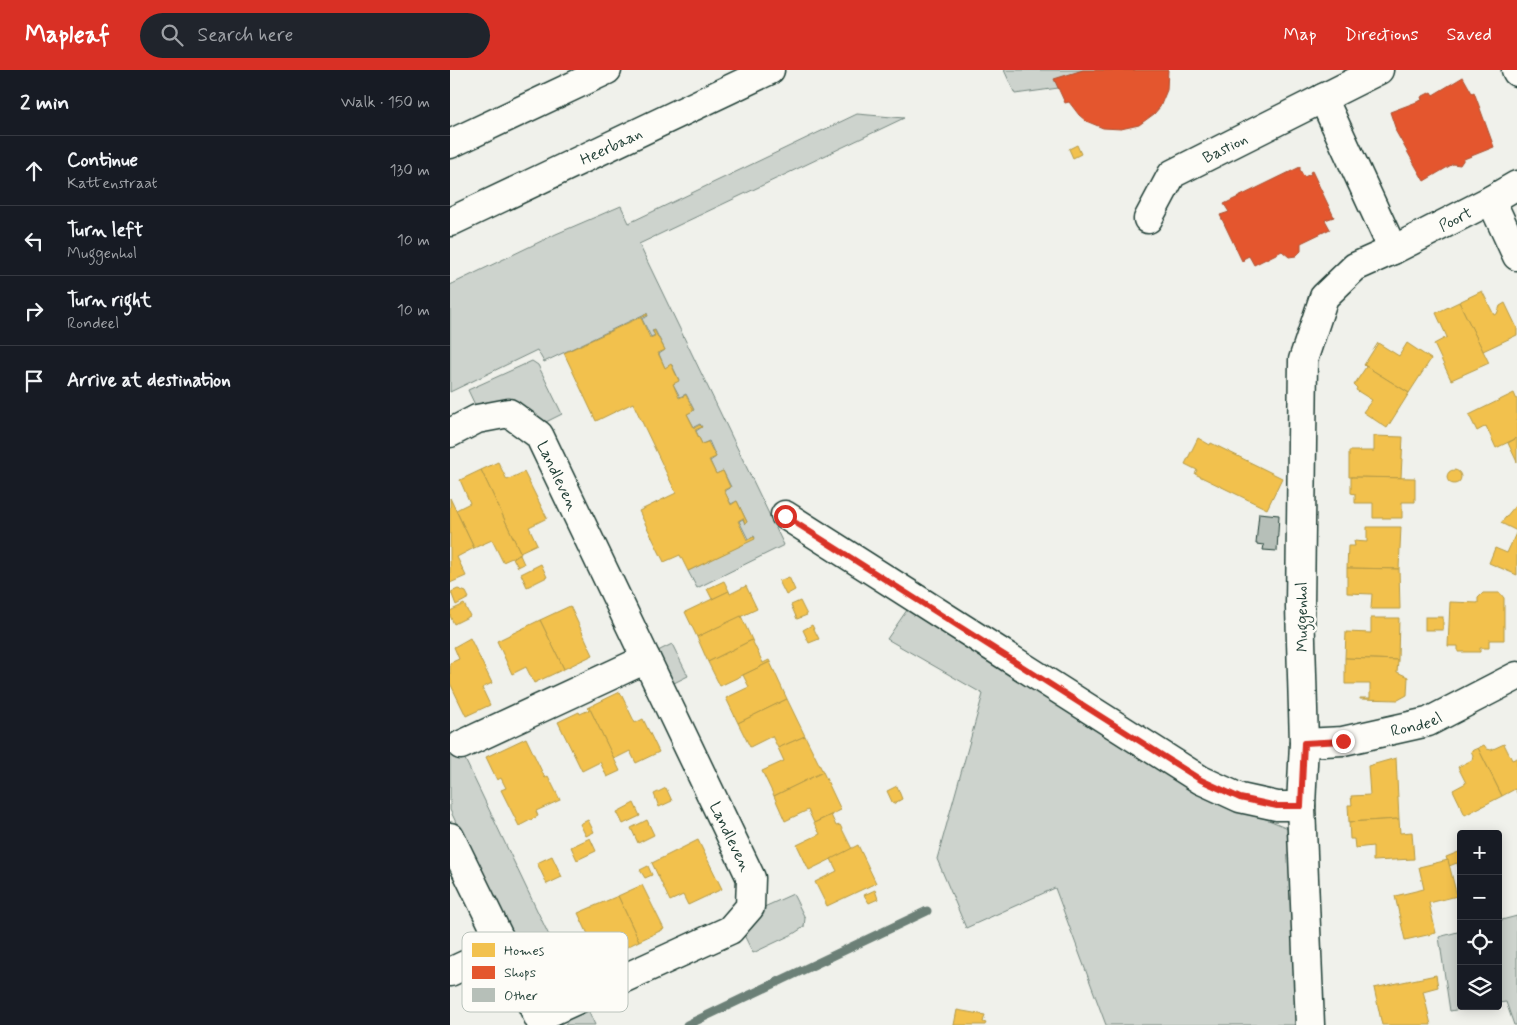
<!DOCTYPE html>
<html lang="en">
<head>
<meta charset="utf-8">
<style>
	:root { --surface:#171b24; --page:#20242c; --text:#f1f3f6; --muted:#9ea1a6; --line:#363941; --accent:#d93025 }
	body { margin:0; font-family:Mynerve,sans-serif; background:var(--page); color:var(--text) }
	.controls { position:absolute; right:15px; bottom:15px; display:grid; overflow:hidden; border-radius:5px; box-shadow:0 2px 12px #0003 }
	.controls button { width:45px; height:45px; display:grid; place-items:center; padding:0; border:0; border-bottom:1px solid var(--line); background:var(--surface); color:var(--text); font:25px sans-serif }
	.stop { position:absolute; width:15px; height:15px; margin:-11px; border:4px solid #d93025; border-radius:50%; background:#fff }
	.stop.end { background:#d93025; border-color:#fff; box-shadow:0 1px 5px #0008 }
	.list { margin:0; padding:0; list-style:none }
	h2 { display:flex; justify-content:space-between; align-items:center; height:65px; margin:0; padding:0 20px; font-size:21px }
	h2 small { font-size:16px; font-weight:400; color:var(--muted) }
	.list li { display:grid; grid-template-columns:32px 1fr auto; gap:15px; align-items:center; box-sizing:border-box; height:70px; padding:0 20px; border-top:1px solid var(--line) }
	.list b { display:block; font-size:19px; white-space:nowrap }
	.list p { margin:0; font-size:16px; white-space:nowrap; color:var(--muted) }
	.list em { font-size:16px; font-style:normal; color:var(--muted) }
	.icon { flex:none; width:28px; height:28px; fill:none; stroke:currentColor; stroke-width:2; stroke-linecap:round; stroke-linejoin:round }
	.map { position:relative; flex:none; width:1067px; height:955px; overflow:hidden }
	header { display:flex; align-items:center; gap:30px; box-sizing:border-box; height:70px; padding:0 25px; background:var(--accent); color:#fff }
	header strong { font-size:24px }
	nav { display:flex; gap:28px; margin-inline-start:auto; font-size:18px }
	.search { width:350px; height:45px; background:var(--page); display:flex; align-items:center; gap:12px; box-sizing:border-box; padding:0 18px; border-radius:28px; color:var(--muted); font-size:19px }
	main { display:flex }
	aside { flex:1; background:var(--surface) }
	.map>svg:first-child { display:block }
</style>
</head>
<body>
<header>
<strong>Mapleaf</strong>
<div class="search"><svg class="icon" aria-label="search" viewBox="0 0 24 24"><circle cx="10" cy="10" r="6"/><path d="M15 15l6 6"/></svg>Search here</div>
<nav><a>Map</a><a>Directions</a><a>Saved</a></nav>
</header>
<main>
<aside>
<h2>2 min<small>Walk · 150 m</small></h2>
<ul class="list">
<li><svg class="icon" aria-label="ahead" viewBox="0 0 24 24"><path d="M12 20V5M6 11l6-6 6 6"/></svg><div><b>Continue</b><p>Kattenstraat</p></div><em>130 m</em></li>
<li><svg class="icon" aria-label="left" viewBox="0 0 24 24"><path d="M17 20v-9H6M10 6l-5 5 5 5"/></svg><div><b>Turn left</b><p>Muggenhol</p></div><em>10 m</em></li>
<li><svg class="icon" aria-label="right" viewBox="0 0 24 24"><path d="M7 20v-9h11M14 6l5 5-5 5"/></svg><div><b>Turn right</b><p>Rondeel</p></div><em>10 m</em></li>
<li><svg class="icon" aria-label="arrive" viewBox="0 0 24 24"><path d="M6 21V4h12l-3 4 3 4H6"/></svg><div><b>Arrive at destination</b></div></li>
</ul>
</aside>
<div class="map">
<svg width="1067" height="955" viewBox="0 0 1067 955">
	<rect width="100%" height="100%" fill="#f0f1eb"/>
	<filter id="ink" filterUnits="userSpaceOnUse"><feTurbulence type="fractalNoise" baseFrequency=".02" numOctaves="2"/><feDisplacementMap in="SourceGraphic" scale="10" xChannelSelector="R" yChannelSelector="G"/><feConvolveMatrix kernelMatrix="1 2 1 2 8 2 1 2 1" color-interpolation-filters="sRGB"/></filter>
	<g filter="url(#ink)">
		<g fill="#cdd3cd" stroke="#768880">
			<polygon points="554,0 657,0 623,16 565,24"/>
			<polygon points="407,44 454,48 189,174 334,475 247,518 238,501 305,468 304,466 298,469 289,451 293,449 295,454 297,452 287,431 281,434 274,421 281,417 273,401 266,404 260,391 266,387 259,371 252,374 246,361 252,357 250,354 244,357 237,344 244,340 236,324 230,327 223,314 229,310 222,295 215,298 209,284 215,280 205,260 202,261 205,265 201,267 192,249 198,246 197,243 94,292 87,280 0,322 0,215 106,164 171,136 179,153"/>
			<path d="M82,291L88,295L112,344L94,353C71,326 58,335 27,339L18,320Z"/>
			<polygon points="457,540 753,723 838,758 852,955 656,955 605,818 516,858 487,789 533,624 437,569"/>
			<polygon points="222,574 238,606 220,615 204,583"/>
			<path d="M5,682L13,685L125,920C108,926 95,926 83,912L0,740V684Z"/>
			<polygon points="343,824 355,848 354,857 343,864 303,883 293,863 312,838"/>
			<polygon points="1067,846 1067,955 1064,955 1056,932 1048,933 1048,851"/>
			<polygon points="1011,861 1011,936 1028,936 1000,941 989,867"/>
			<polygon points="137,937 145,955 115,955 122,945"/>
		</g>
		<g fill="#f2c14e" stroke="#b39946">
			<polygon points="627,75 631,84 623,88 619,79"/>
			<polygon points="1032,221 1044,245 1047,244 1050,236 1055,233 1067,258 1067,265 1033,281 1009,232"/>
			<polygon points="1009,232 1039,293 1001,310 984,274 997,267 986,243"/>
			<polygon points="197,244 198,245 191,248 200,268 205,266 203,261 204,260 215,280 208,283 215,298 221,294 229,311 223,314 229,328 236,325 243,339 243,341 237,344 244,358 250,355 252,357 245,360 252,374 258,372 266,387 259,390 266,404 273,401 280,417 274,420 281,435 287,431 294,446 297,452 295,453 293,448 288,451 297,470 304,467 305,469 238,501 230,485 214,492 189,441 226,423 183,333 146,351 114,283"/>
			<polygon points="928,273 949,286 957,273 981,289 959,323 914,295"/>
			<polygon points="914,295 959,323 937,358 913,342 922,330 906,320 907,318 904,315 916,297"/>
			<polygon points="1064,323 1067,330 1067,368 1046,378 1036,356 1027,361 1019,345"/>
			<polygon points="924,366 953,367 951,408 899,407 899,381 924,381"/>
			<polygon points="748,368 760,375 761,373 832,408 817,439 745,404 747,400 735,394"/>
			<polygon points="1067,368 1067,392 1058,373"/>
			<polygon points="48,392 57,410 74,402 97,448 79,457 87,474 70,482 31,400"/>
			<polygon points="31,400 71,484 53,492 42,470 24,478 6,440 20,433 10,410"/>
			<circle cx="1004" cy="407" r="7"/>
			<polygon points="901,407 965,408 965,432 952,432 952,448 923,448 923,433 905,433 905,424 901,423"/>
			<polygon points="0,428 24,478 7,487 16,506 0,513"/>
			<polygon points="1067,435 1067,461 1051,453 1065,436 1066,437"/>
			<polygon points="917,457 951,457 949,499 897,498 898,476 905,476 904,471 917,472"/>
			<polygon points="1067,461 1067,505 1039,493 1045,478 1057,483"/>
			<polygon points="70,485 74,494 68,497 63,488"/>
			<polygon points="91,494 97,507 77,517 71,504"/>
			<polygon points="897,498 949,499 950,539 921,539 922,524 897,523"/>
			<polygon points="339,507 345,520 336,525 329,511"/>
			<polygon points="274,511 279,521 262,529 257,519"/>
			<polygon points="296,516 307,539 247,567 235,542 279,521 280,524"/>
			<polygon points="8,519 16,522 19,528 6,535 1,522"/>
			<polygon points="1033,523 1050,523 1054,528 1054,570 1039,570 1039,578 1030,578 1030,582 1008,582 1008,576 998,576 1000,532 1028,533 1028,528"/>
			<polygon points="350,531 357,545 347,549 341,535"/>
			<polygon points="14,534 20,546 4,554 0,546 0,541"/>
			<polygon points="120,536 143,585 114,599 90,550"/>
			<polygon points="291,546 302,570 258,592 247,567"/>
			<rect x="975" y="547" width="18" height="13"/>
			<polygon points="921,548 949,548 948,590 895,588 896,562 921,563"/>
			<polygon points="90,550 114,599 84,613 76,597 62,604 47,571"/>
			<polygon points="362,555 369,569 359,573 353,560"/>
			<polygon points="20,568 42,613 32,618 40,635 16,646 0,613 0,593 9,589 4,577"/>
			<polygon points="302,570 313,593 319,590 320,592 270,616 258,592"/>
			<polygon points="895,588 948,590 947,602 958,607 957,625 948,630 910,629 910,628 920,628 920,614 895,614"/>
			<polygon points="320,592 337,629 288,653 276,628 299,617 293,605"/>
			<polygon points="170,622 185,653 193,649 209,682 186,693 180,681 164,689 139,637"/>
			<polygon points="337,629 355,666 328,678 322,666 300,677 288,653"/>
			<polygon points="139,637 170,701 157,707 150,692 132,701 108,652 129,642 130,644 139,640 137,638"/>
			<polygon points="355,666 373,702 324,726 312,701 334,691 328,678"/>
			<polygon points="76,668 95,708 98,706 110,730 86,741 88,746 69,756 51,720 56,718 51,708 47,710 36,687"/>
			<polygon points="1054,674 1062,690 1067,688 1067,723 1065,719 1052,726 1028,678 1034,675 1037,679 1041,680"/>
			<polygon points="1028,678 1052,726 1015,745 1003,720 1016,713 1008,697 1022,690 1023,685 1021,681"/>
			<polygon points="946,688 949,749 899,752 898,735 902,735 901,726 920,725 918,696"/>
			<polygon points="373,702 391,740 364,753 358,740 335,751 324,726"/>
			<polygon points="447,716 452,729 443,734 437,721"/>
			<polygon points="216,718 222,731 209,737 204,724"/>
			<polygon points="184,733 190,746 173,754 167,742"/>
			<polygon points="381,745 386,756 390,755 402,779 359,800 347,775 370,764 364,753"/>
			<polygon points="949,749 950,763 962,762 964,789 923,791 923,776 905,778 904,769 900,769 899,752"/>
			<polygon points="138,750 144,762 136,766 130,754"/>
			<polygon points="197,750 204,765 188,773 181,758"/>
			<polygon points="140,768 146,781 127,790 121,777"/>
			<polygon points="248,770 272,819 238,835 233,825 220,831 202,793"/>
			<polygon points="408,775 426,813 377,836 365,812 387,801 381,789"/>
			<polygon points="1011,781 1011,798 1009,799 1007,793 999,796 996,787"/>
			<polygon points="102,786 112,807 97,814 87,793"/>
			<polygon points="998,790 1007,826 979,833 986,863 955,870 945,826 974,819 969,797"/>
			<polygon points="198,796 202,805 195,808 190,800"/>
			<polygon points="192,815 214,859 189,871 168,826"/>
			<polygon points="425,820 428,829 419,833 414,825"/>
			<polygon points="168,826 189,871 150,890 128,843"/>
			<polygon points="986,905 988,917 973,921 981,955 932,955 924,918"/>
			<polygon points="507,940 535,945 533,952 536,953 535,955 504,955"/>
		</g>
		<g fill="#e4572e" stroke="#a94f30">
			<polygon points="633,0 718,0 717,20 710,37 704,44 689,55 671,59 653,58 636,51 629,45 619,32 615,33 604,9"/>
			<polygon points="1013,7 1022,23 1024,22 1044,77 1014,89 1010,95 1003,94 974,111 945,60 946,60 940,42 972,30 971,27 981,22 983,25"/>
			<polygon points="850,97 850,100 854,107 861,104 860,102 862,101 884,147 875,150 880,159 851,173 851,181 846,186 839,187 832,181 804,195 799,186 793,189 794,190 792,191 770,145 779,142 774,134"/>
		</g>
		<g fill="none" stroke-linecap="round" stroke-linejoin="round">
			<polyline stroke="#6c8077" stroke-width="9" points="237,955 477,841"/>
		</g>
		<polygon fill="#b6bfb8" stroke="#1f3d34" points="809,443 829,445 827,481 813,480 814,475 806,474"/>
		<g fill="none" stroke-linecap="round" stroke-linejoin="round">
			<g stroke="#1f3d34" stroke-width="31">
				<g id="street">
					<polyline points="1066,0 1067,2"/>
					<polyline points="873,28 943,180"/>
					<polyline points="1041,130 1067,186"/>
					<path id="s1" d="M698,149L722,104L929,0"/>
					<path id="s2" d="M0,363L27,349L59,343L89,365L301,808L300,837L280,860L89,947"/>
					<polyline points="335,445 751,710 790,728 827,736 851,736"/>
					<path id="s3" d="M854,673L893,671L978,652L1067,606"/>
					<polyline points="11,675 196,589"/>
					<polyline points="0,767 92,955"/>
					<polyline points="0,902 54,877"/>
					<path id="s4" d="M860,955L851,736L854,673L850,537L853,290L874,227L905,197L943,180L1041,130L1067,115"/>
				</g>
			</g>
			<g stroke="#1f3d34" stroke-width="31">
				<g id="secondary">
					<polyline points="0,74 157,0"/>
					<path id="s5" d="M0,152L320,0"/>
				</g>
			</g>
			<use href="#street" stroke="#fdfcf7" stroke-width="28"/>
			<use href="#secondary" stroke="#fdfcf7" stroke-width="28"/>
		</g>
	</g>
	<g fill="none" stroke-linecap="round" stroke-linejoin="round" filter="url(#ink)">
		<polyline stroke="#d93025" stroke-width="6" points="335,446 751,710 790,728 827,736 851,736 854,673 893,671"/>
	</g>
	<g text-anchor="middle" stroke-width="5" stroke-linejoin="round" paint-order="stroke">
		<g font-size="16" fill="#1f3d34" stroke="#fdfcf7">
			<text dy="6" stroke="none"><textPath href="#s5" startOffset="178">Heerbaan</textPath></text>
			<text dy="6" stroke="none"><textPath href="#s1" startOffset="110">Bastion</textPath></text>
			<text dy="6" stroke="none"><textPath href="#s4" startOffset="886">Poort</textPath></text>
			<text dy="6" stroke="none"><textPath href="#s2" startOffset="145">Landleven</textPath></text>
			<text transform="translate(851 547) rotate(-91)" y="6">Muggenhol</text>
			<text dy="6" stroke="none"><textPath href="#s3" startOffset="114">Rondeel</textPath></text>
			<text dy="6" stroke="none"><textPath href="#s2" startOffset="545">Landleven</textPath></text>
		</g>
	</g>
	<rect x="12" y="862" width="166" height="80" rx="8" fill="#fdfcf7" stroke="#bac3bc" stroke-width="1"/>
	<rect x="22" y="873" width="23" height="14" fill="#f2c14e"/>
	<rect x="22" y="896" width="23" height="13" fill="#e4572e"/>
	<rect x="22" y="918" width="23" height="14" fill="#b6bfb8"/>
	<g font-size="14" fill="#1f3d34">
		<text x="54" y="885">Homes</text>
		<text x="54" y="907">Shops</text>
		<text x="54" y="930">Other</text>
	</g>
</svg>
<div class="controls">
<button>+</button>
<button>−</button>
<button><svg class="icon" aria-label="locate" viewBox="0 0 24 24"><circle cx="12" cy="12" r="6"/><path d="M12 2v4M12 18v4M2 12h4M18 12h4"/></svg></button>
<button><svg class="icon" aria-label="layers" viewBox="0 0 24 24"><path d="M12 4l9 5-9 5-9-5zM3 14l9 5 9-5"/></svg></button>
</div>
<div class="stop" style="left:335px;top:446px"></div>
<div class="stop end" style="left:893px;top:671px"></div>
</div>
</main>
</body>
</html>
